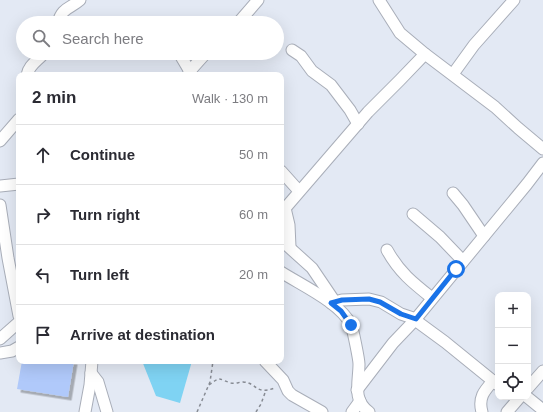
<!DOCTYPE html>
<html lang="en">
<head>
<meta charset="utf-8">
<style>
	:root { --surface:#fff; --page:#f2f2f3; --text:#2b2b33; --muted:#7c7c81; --line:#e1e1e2 }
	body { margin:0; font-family:Helvetica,sans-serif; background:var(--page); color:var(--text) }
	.controls { position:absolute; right:12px; bottom:12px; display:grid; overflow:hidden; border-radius:8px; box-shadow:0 4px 16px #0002 }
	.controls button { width:36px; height:36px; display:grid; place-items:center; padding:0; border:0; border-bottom:1px solid var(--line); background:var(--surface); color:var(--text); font:20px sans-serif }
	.stop { position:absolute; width:12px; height:12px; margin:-9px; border:3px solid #1a73e8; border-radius:50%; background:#fff }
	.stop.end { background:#1a73e8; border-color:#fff; box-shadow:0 1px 4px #0008 }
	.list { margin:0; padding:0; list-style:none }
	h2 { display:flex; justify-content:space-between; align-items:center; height:52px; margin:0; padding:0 16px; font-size:17px }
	h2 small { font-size:13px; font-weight:400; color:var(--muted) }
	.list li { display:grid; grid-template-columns:26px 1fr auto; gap:12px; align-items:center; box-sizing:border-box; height:60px; padding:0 16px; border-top:1px solid var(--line) }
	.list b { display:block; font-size:15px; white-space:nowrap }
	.list em { font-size:13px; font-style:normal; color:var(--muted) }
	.icon { flex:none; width:22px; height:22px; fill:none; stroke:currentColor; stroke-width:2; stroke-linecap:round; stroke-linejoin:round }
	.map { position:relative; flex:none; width:543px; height:412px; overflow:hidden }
	.search { position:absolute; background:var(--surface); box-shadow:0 4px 16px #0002; left:16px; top:16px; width:268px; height:44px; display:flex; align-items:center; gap:10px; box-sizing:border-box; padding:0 14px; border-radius:22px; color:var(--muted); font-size:15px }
	.panel { position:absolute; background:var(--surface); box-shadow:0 4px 16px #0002; left:16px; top:72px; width:268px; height:292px; border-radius:8px }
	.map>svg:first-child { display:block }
</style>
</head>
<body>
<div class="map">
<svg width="543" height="412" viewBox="0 0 543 412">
	<defs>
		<filter id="shadow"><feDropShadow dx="3.5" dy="3.5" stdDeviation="0" flood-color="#0004"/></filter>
	</defs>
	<rect width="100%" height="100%" fill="#e3e9f4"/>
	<polygon fill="#7fd3f3" points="142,361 192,361 180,403 156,396"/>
	<polygon fill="#b0c9fa" filter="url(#shadow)" points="22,361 74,361 68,397 17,389"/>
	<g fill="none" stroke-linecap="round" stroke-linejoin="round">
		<g stroke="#a9aeb9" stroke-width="13">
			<g id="minor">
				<polyline points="379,0 400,33 425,54 495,107 518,128 543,149"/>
				<path d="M58,23C62,7 70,9 80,0"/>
				<polyline points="238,23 258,0"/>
				<polyline points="292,50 301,56 312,71 331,85 350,110 358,124"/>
				<polyline points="179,53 192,75"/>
				<polyline points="189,72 206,53"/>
				<polyline points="453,74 474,45 514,0"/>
				<path d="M27,75C29,64 38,61 44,53"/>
				<polyline points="0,141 19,119"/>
				<polyline points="281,171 299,191"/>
				<polyline points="0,186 19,184"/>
				<polyline points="453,193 463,205 484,236"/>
				<polyline points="0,205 8,258 19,316"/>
				<polyline points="285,208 289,225 290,247"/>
				<polyline points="281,213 368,112 400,80 425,54"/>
				<polyline points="413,214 440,237 463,261"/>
				<polyline points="281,240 312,268 335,302"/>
				<path d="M387,250C399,272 413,283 432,298"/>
				<path d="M281,272C301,285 341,303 351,325C353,329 359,360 359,364C359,382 352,400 369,412"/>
				<polyline points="331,303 342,300 369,299 381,302 401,314 416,319"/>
				<polyline points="415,320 445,342 498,385"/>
				<polyline points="0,339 19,322"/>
				<polyline points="0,353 12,351 19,347"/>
				<polyline points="265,361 283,380 288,391 292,395 322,412"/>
				<polyline points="91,373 98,382 107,412"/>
				<polyline points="528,388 543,371"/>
				<polyline points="357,390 393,343 414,321 527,184 543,163"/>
				<polyline points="527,397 543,410"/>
				<polyline points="85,412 90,385 92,361"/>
				<polyline points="352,412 360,401"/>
				<path d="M482,412C478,398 484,391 493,381"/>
				<polyline points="507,412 520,397"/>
			</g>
		</g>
		<g stroke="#878b93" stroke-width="1.5" stroke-dasharray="3 3" stroke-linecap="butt">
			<path d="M209,385C221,376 218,379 231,383C235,384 239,382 243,382C258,383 254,395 275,388"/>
			<polyline points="197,412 210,382 213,361"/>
			<polyline points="256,412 261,404 266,390"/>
		</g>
		<use href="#minor" stroke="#fff" stroke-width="11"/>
	</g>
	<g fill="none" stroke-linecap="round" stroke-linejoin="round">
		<polyline stroke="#1a73e8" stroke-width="5" points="351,325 341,311 331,303 342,300 369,299 380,302 401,314 416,319 456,269"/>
	</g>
</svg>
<div class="controls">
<button>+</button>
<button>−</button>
<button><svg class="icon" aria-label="locate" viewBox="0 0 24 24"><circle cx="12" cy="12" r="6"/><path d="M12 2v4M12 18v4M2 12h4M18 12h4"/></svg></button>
</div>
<div class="stop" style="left:456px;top:269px"></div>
<div class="stop end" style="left:351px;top:325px"></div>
<div class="search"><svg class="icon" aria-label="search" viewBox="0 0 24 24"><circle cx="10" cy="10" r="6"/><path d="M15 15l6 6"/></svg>Search here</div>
<section class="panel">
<h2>2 min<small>Walk · 130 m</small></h2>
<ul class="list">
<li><svg class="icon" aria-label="ahead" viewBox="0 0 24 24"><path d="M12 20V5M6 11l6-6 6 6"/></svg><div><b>Continue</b></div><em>50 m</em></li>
<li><svg class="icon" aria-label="right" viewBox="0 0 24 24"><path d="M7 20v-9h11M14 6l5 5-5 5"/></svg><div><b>Turn right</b></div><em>60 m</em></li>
<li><svg class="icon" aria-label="left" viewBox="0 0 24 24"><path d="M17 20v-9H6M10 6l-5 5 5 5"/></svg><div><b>Turn left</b></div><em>20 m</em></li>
<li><svg class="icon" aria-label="arrive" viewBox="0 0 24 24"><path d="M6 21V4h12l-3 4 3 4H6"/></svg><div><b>Arrive at destination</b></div></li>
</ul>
</section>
</div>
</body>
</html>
